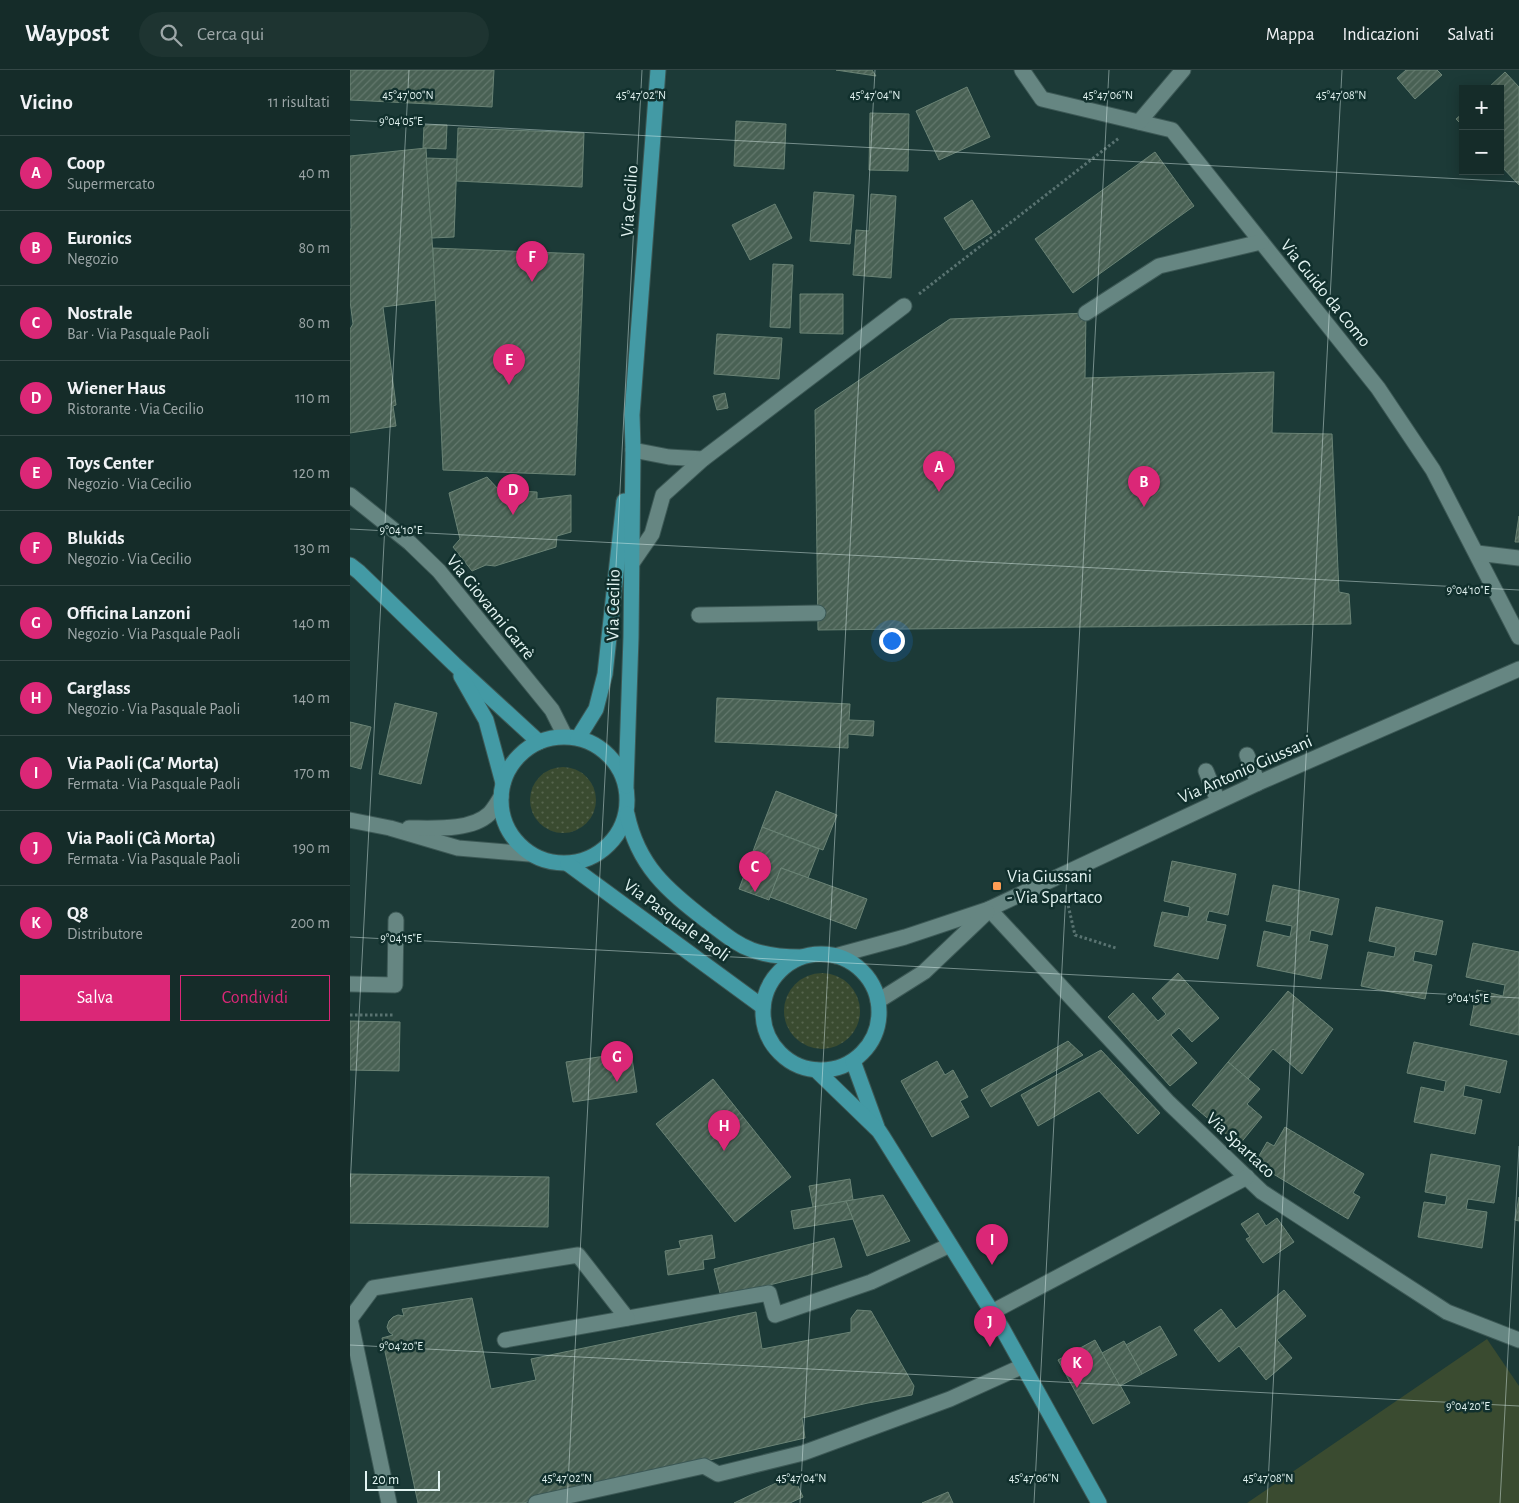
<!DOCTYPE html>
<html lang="it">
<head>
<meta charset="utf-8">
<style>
	:root { --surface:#152c29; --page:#1e3431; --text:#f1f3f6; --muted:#9da7a8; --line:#344846; --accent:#db2777 }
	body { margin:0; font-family:"Alegreya Sans",sans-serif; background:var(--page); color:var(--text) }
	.controls { position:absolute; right:15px; top:15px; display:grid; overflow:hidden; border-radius:0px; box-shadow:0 2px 12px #0003 }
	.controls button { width:45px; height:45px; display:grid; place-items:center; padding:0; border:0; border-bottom:1px solid var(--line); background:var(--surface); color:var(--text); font:25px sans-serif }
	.scale { position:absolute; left:15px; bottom:12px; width:75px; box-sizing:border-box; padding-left:5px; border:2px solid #e2f3f1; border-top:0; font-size:14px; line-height:18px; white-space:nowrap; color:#e2f3f1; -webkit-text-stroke:4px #11302d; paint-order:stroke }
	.you { position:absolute; left:541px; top:570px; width:18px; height:18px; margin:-12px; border:4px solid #fff; border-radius:50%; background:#1a73e8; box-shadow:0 0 0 8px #1a73e833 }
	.badge { display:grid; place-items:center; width:32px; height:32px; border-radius:50%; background:var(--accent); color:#fff; font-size:16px; font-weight:700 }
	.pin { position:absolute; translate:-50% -41px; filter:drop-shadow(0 1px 2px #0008) }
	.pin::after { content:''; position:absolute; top:26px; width:18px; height:15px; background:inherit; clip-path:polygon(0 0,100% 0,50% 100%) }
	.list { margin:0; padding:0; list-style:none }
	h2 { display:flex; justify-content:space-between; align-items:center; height:65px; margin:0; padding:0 20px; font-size:21px }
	h2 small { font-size:16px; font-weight:400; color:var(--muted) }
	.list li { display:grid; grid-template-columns:32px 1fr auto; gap:15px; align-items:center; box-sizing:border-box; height:75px; padding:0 20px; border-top:1px solid var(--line) }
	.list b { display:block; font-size:19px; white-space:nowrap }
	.list p { margin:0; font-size:16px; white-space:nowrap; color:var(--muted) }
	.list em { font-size:16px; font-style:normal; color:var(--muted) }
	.actions { display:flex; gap:10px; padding:15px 20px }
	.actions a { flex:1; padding:11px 0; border:1px solid var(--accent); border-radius:0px; text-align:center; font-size:18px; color:var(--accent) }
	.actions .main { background:var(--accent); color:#fff }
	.icon { flex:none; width:28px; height:28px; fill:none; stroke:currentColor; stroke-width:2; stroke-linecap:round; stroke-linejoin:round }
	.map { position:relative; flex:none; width:1169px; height:1433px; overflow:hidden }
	header { display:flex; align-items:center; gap:30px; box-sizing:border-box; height:70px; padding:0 25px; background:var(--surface); border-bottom:1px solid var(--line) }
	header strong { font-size:24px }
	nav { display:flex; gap:28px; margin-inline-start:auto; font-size:18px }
	.search { width:350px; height:45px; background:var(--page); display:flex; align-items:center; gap:12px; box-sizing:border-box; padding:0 18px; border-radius:28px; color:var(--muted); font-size:19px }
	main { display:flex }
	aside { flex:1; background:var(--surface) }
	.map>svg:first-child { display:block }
</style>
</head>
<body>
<header>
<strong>Waypost</strong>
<div class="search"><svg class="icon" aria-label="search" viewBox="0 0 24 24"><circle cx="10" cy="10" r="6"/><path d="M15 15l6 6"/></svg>Cerca qui</div>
<nav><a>Mappa</a><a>Indicazioni</a><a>Salvati</a></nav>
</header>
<main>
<aside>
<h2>Vicino<small>11 risultati</small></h2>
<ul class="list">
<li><span class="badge">A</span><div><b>Coop</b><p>Supermercato</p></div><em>40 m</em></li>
<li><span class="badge">B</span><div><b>Euronics</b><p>Negozio</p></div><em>80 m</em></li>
<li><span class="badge">C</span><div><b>Nostrale</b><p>Bar · Via Pasquale Paoli</p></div><em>80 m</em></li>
<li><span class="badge">D</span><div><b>Wiener Haus</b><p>Ristorante · Via Cecilio</p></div><em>110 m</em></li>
<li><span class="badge">E</span><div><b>Toys Center</b><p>Negozio · Via Cecilio</p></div><em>120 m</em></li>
<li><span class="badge">F</span><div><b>Blukids</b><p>Negozio · Via Cecilio</p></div><em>130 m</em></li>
<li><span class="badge">G</span><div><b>Officina Lanzoni</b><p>Negozio · Via Pasquale Paoli</p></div><em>140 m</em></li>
<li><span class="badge">H</span><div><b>Carglass</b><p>Negozio · Via Pasquale Paoli</p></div><em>140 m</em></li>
<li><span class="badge">I</span><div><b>Via Paoli (Ca' Morta)</b><p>Fermata · Via Pasquale Paoli</p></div><em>170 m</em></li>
<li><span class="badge">J</span><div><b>Via Paoli (Cà Morta)</b><p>Fermata · Via Pasquale Paoli</p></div><em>190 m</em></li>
<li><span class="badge">K</span><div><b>Q8</b><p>Distributore</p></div><em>200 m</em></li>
</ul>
<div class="actions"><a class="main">Salva</a><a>Condividi</a></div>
</aside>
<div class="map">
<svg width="1169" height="1433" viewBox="0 0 1169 1433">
	<defs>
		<pattern id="grass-dots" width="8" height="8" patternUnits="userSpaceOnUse" patternTransform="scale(1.25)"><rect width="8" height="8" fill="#3a4b30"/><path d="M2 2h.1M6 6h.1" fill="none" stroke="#56654e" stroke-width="1.8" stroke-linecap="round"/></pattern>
		<pattern id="building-hatch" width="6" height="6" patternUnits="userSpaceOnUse" patternTransform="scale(1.25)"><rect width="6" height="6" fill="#496154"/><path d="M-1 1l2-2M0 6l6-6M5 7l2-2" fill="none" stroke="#63786d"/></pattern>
	</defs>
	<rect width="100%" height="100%" fill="#1c3a37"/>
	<g fill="url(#grass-dots)">
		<circle cx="213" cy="730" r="33"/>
		<circle cx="472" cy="941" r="38"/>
	</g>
	<polygon fill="#3a4b30" points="1137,1269 1169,1316 1169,1433 897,1433"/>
	<g fill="url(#building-hatch)" stroke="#6a8375">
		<polygon points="0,0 144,0 142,37 0,30"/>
		<polygon points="486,0 522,0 526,6"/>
		<polygon points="1056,0 1087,0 1092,5 1065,29 1047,8"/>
		<polygon points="1155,2 1169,17 1169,115 1150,95 1150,19 1137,19"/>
		<polygon points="617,17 640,67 589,90 566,41"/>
		<polygon points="520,43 559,44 558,101 519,100"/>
		<polygon points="1113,43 1113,56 1106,49"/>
		<polygon points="386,51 436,54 434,99 384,96"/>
		<polygon points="74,55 97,55 96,79 73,78"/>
		<polygon points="108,58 234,63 232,117 106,111"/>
		<polygon points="76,78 86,230 33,237 46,335 43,336 46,356 0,363 0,259 3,254 0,231 0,159 1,159 0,86"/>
		<polygon points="805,82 844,136 723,223 685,169"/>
		<polygon points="76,88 107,89 104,167 82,168"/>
		<polygon points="464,122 504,125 500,174 460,171"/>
		<polygon points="521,124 546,126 541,208 503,205 506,160 519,161"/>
		<polygon points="622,130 642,162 614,180 594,148"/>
		<polygon points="425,134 442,168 400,190 382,155"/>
		<polygon points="83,178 234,184 225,405 93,400"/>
		<polygon points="423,194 443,195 440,258 420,257"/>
		<polygon points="450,224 493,224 493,264 450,263"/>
		<polygon points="736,243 735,308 924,302 922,363 982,364 989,522 999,524 1001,554 468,560 465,340 600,249"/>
		<polygon points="367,264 432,268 429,309 364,304"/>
		<polygon points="375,323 378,338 367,340 363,326"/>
		<polygon points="137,407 149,420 187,422 187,429 221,425 221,462 207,466 206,477 145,496 136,495 122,501 103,477 110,469 99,423"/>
		<polygon points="1169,446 1169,472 1165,472"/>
		<polygon points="367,628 500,634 499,650 524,651 523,666 498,664 498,678 365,672"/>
		<polygon points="45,633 87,643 71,714 29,704"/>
		<polygon points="0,652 21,657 11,699 0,696"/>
		<polygon points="426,721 487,745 473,780 412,757"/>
		<polygon points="412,757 469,779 458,808 431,798 419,830 389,819"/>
		<polygon points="822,791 886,804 878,845 859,841 856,851 876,855 868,889 804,876 812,842 838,847 840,837 814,831"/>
		<polygon points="431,798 517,829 506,859 420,827"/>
		<polygon points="923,815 989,829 982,865 961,860 959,871 978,875 971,909 907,896 914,861 940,867 942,856 916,851"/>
		<polygon points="1026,837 1093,851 1086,885 1065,881 1063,891 1082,895 1075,929 1011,916 1018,882 1044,887 1046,877 1019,871"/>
		<polygon points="1123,873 1169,882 1169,965 1120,955 1127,920 1153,926 1155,915 1116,907"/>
		<polygon points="828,903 869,948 842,972 829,958 821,965 847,993 820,1016 758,947 783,923 808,951 816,944 802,928"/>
		<polygon points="938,921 983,959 952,1004 923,979 898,1009 878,992"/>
		<polygon points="0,951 50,952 49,1001 0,1000"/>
		<polygon points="718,971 733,985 641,1037 631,1020"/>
		<polygon points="1064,972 1157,991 1150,1023 1115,1015 1113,1026 1132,1030 1125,1064 1064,1052 1071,1017 1094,1022 1096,1011 1057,1003"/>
		<polygon points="751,980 810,1043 788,1064 749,1021 688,1056 671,1025"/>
		<polygon points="281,982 287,1022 223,1032 216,992"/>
		<polygon points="587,991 595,1005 603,1000 618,1027 610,1031 619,1047 582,1067 551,1011"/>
		<polygon points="878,992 910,1019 897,1034 912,1047 889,1075 842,1035"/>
		<polygon points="363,1009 441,1107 385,1152 306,1054"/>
		<polygon points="935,1057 1014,1104 1003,1123 1010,1127 998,1149 905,1093 917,1072 924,1076"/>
		<polygon points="1081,1084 1150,1096 1144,1133 1118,1129 1116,1139 1137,1142 1132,1178 1068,1167 1074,1132 1095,1135 1097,1126 1075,1122"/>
		<polygon points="0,1104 199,1107 198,1157 0,1153"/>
		<polygon points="500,1109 503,1130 463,1137 459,1116"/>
		<polygon points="533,1125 560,1171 517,1186 496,1131"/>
		<polygon points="1169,1127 1169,1151 1165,1150"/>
		<polygon points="496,1131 503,1149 444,1159 441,1141"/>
		<polygon points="908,1143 916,1156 927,1148 944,1172 913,1193 896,1169 900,1167 891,1154"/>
		<polygon points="362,1165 365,1188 353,1190 354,1199 318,1205 315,1181 331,1178 329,1171"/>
		<polygon points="484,1168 492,1197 371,1227 364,1199"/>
		<polygon points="934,1220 956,1246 927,1270 942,1288 916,1310 889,1276 869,1292 844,1260 871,1239 886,1259"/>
		<polygon points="122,1228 141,1319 186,1310 181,1289 406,1242 412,1279 501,1262 501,1248 507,1240 521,1241 564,1316 562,1325 518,1333 452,1348 455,1368 173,1433 68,1433 32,1268 43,1265 39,1262 37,1257 39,1251 43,1247 48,1245 54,1246 52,1239"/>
		<polygon points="810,1256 827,1285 792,1304 776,1275"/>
		<polygon points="745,1270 780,1333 743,1354 708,1290"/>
		<polygon points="774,1271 792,1304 770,1316 752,1283"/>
		<polygon points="443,1405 453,1427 440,1433 384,1433"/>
		<polygon points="598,1422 603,1433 572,1433"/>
	</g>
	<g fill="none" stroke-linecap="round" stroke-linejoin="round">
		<g stroke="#3c5855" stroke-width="17">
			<g id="minor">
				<polyline points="672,0 692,29 822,60 1028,318 1083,400 1169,567"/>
				<polyline points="789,52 833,0"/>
				<polyline points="736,243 809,196 911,172"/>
				<polyline points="283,380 319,387 353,389"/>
				<polyline points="0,425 60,473 89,501 202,640 215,666"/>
				<polyline points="1127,483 1169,488"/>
				<polyline points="282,493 302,464 313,425 353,389 554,236"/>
				<polyline points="349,545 468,543"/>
				<polyline points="897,685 908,713"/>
				<polyline points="856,701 868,731"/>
				<polyline points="0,750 40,758 108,778 179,784"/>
				<path d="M59,758C83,758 121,761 139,744C144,739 147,733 151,727"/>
				<polyline points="639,839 819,1033 912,1122 1097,1242 1169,1270"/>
				<polyline points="485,886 555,867 639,839 908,713 1169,599"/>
				<polyline points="0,914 45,915 46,850"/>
				<polyline points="528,931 574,902 637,842"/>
				<polyline points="642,1242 897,1107"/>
				<polyline points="155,1270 419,1223 425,1245 521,1212 600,1175"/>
				<polyline points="39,1433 0,1249 23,1218 228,1185 277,1248"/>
				<polyline points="186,1433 354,1396 368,1404 453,1383 600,1329 673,1296"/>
			</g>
		</g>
		<g stroke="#3c5855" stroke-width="17">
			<g id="major">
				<polyline points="0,495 9,502 104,594 189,672"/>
				<polyline points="111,606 136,650 153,713"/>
				<circle cx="214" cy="730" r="63"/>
				<polyline points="228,668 246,639 255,604 274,431"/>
				<polyline points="276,716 281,567 283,380 282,345 308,0"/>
				<path d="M277,744C288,796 317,820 357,851C372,862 385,874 402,880C418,886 435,887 451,887"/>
				<polyline points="218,794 413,937"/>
				<circle cx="471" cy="942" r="58"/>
				<polyline points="503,991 527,1057"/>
				<polyline points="466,1000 529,1061 533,1067 652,1258 749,1433"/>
			</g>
		</g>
		<g stroke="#597371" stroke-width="3" stroke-dasharray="2.5 2.5" stroke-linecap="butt">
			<polyline points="569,224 769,68"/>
			<polyline points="716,826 725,865 766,878"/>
			<polyline points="0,945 45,945"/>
		</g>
		<use href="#minor" stroke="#668682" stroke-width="15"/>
		<use href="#major" stroke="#439aa5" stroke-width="15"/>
	</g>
	<path fill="none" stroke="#e2f3f1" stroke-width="1" stroke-opacity="0.45" d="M0,50L1169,112M0,459L1169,520M0,867L1169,928M0,1117L59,0M0,1275L1169,1336M217,1433L292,0M450,1433L525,0M684,1433L759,0M917,1433L992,0M1150,1433L1169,1076"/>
	<rect fill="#fc9d54" stroke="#11302d" stroke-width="2" x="642" y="811" width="10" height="10" rx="2.5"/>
	<g text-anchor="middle" stroke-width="5" stroke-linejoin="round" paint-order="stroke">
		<g font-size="18" fill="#e2f3f1" stroke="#11302d">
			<text transform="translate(279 131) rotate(-86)" y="6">Via Cecilio</text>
			<text transform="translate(976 223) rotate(51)" y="6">Via Guido da Como</text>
			<text transform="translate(263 535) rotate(-89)" y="6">Via Cecilio</text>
			<text transform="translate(141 537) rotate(51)" y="6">Via Giovanni Garrè</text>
			<text transform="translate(895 699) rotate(-24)" y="6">Via Antonio Giussani</text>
			<text transform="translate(327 850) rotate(36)" y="6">Via Pasquale Paoli</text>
			<text transform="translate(891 1075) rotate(43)" y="6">Via Spartaco</text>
		</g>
		<g font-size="18" fill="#e2f3f1" stroke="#11302d" text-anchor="start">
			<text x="657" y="812">Via Giussani<tspan x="657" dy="21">- Via Spartaco</tspan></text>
		</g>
	</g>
	<g font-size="12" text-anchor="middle" fill="#e2f3f1" stroke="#11302d" stroke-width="5" stroke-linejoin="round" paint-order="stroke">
		<text x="291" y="29">45°47'02"N</text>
		<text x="525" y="29">45°47'04"N</text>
		<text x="758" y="29">45°47'06"N</text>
		<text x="991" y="29">45°47'08"N</text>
		<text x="58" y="29">45°47'00"N</text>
		<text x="51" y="55">9°04'05"E</text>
		<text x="51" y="464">9°04'10"E</text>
		<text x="1118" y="524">9°04'10"E</text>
		<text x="51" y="872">9°04'15"E</text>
		<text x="1118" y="932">9°04'15"E</text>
		<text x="51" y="1280">9°04'20"E</text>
		<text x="1118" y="1340">9°04'20"E</text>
		<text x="217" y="1412">45°47'02"N</text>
		<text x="451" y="1412">45°47'04"N</text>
		<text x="684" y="1412">45°47'06"N</text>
		<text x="918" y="1412">45°47'08"N</text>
	</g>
</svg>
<div class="controls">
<button>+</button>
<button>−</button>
</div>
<div class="scale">20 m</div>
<div class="you"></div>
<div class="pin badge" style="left:589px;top:422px">A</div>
<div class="pin badge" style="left:794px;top:437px">B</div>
<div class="pin badge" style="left:405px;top:822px">C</div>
<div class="pin badge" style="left:163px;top:445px">D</div>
<div class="pin badge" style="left:159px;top:315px">E</div>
<div class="pin badge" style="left:182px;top:212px">F</div>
<div class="pin badge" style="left:267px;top:1012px">G</div>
<div class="pin badge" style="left:374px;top:1081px">H</div>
<div class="pin badge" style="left:642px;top:1195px">I</div>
<div class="pin badge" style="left:640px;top:1277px">J</div>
<div class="pin badge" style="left:727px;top:1318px">K</div>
</div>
</main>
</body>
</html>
